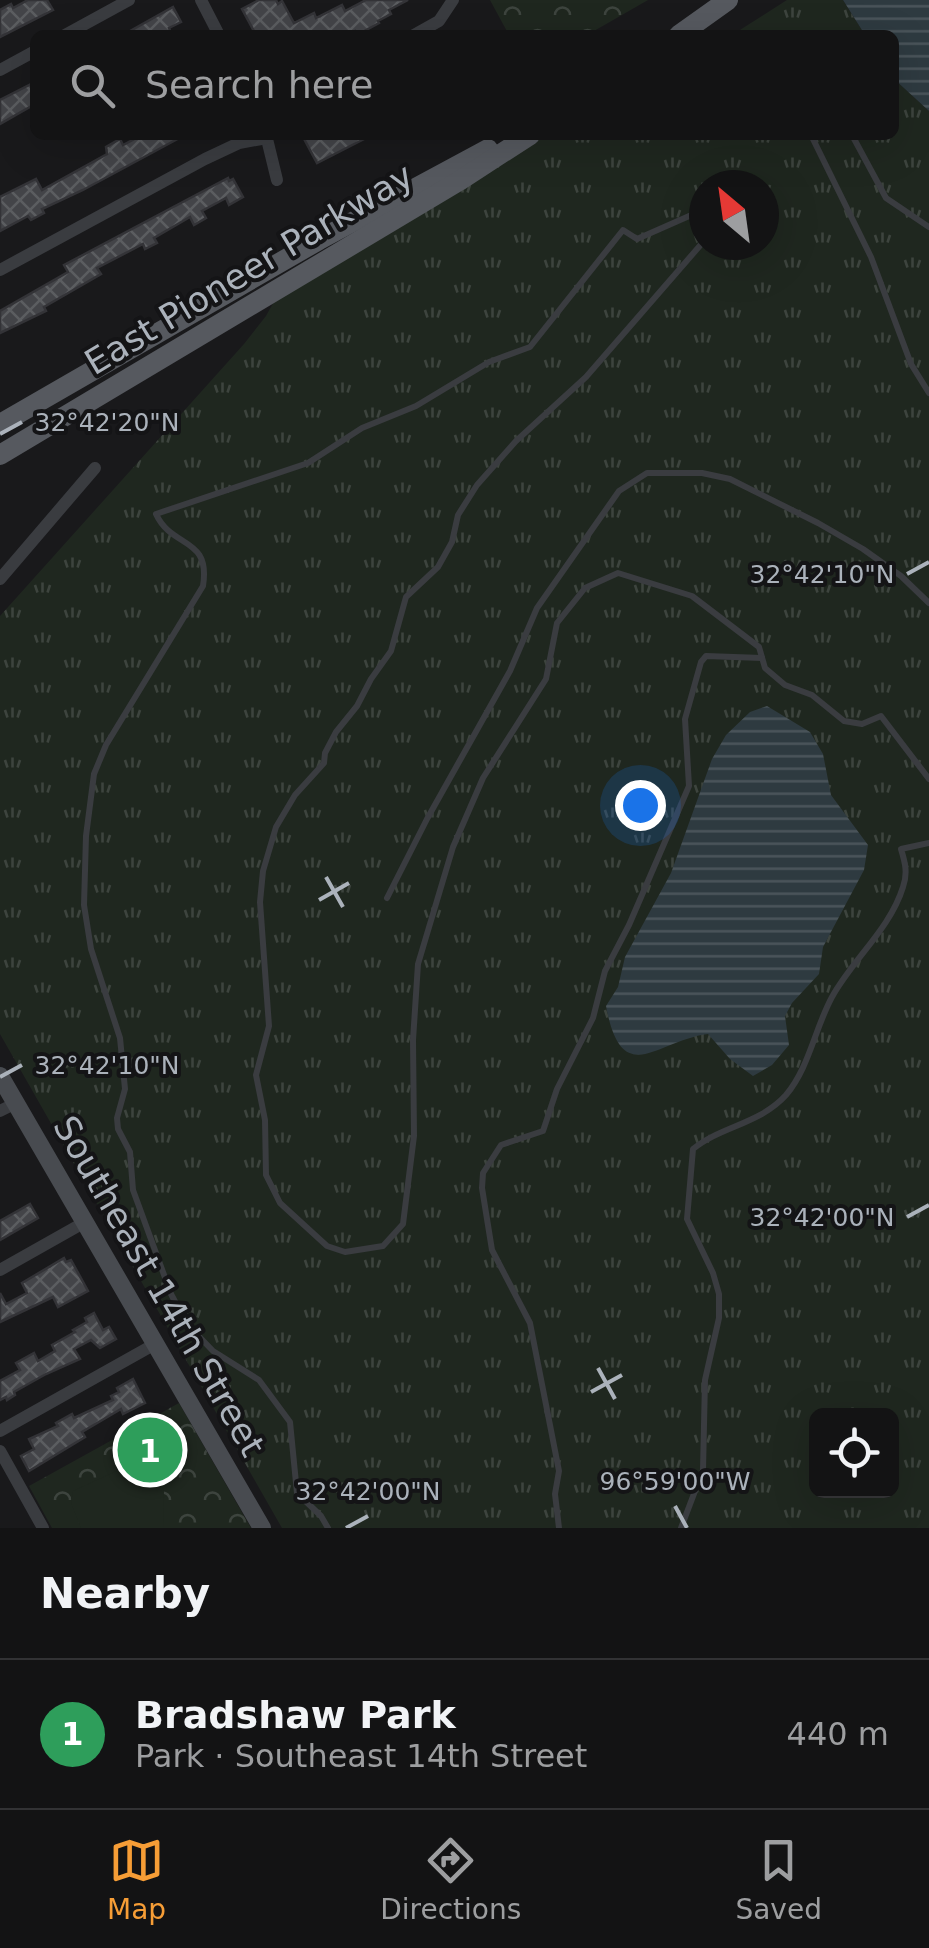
<!DOCTYPE html>
<html lang="en">
<head>
<meta charset="utf-8">
<style>
	:root { --surface:#131314; --page:#1c1c1d; --text:#f1f3f6; --muted:#9d9ea0; --line:#323234; --accent:#f69d36 }
	body { margin:0; font-family:"DejaVu Sans",sans-serif; background:var(--page); color:var(--text) }
	.controls { position:absolute; right:30px; bottom:30px; display:grid; overflow:hidden; border-radius:15px; box-shadow:0 10px 40px #0002 }
	.controls button { width:90px; height:90px; display:grid; place-items:center; padding:0; border:0; border-bottom:2px solid var(--line); background:var(--surface); color:var(--text); font:50px sans-serif }
	.compass { position:absolute; left:689px; top:170px; width:90px; height:90px; border-radius:50%; background:var(--surface); box-shadow:0 10px 40px #0002; rotate:331deg }
	.you { position:absolute; left:640px; top:805px; width:35px; height:35px; margin:-25px; border:8px solid #fff; border-radius:50%; background:#1a73e8; box-shadow:0 0 0 15px #1a73e833 }
	.badge { display:grid; place-items:center; width:65px; height:65px; border-radius:50%; background:var(--accent); color:#fff; font-size:32px; font-weight:700 }
	.pin { position:absolute; translate:-50% -50%; border:5px solid #fff; box-shadow:0 2px 10px #0006 }
	.list { margin:0; padding:0; list-style:none }
	h2 { display:flex; justify-content:space-between; align-items:center; height:130px; margin:0; padding:0 40px; font-size:42px }
	h2 small { font-size:32px; font-weight:400; color:var(--muted) }
	.list li { display:grid; grid-template-columns:65px 1fr auto; gap:30px; align-items:center; box-sizing:border-box; height:150px; padding:0 40px; border-top:2px solid var(--line) }
	.list b { display:block; font-size:38px; white-space:nowrap }
	.list p { margin:0; font-size:32px; white-space:nowrap; color:var(--muted) }
	.list em { font-size:32px; font-style:normal; color:var(--muted) }
	.icon { flex:none; width:55px; height:55px; fill:none; stroke:currentColor; stroke-width:2; stroke-linecap:round; stroke-linejoin:round }
	.map { position:relative; flex:none; width:929px; height:1528px; overflow:hidden }
	.search { position:absolute; background:var(--surface); box-shadow:0 10px 40px #0002; left:30px; right:30px; top:30px; height:110px; display:flex; align-items:center; gap:25px; box-sizing:border-box; padding:0 35px; border-radius:15px; color:var(--muted); font-size:38px }
	.sheet { height:280px; background:var(--surface) }
	nav { display:flex; justify-content:space-around; align-items:center; box-sizing:border-box; height:140px; border-top:2px solid var(--line); background:var(--surface); font-size:28px; color:var(--muted) }
	nav a { display:grid; justify-items:center; gap:5px }
	nav .on { color:var(--accent) }
	.map>svg:first-child { display:block }
</style>
</head>
<body>
<div class="map">
<svg width="929" height="1528" viewBox="0 0 929 1528">
	<defs>
		<pattern id="grass-tufts" width="24" height="20" patternUnits="userSpaceOnUse" patternTransform="scale(2.5)"><rect width="24" height="20" fill="#1f271f"/><path d="M3 7l-1-3M5 7V3M7 7l1-3M15 17l-1-3M17 17v-4M19 17l1-3" fill="none" stroke="#3d443e"/></pattern>
		<pattern id="park-crowns" width="20" height="18" patternUnits="userSpaceOnUse" patternTransform="scale(2.5)"><rect width="20" height="18" fill="#1f271f"/><path d="M2 6a3 3 0 1 1 6 0M12 15a3 3 0 1 1 6 0" fill="none" stroke="#3d443e"/></pattern>
		<pattern id="water-rules" width="6" height="5" patternUnits="userSpaceOnUse" patternTransform="scale(2.5)"><rect width="6" height="5" fill="#2e3a40"/><path d="M0 2.5h6" fill="none" stroke="#4a545a"/></pattern>
		<pattern id="building-cross-hatch" width="8" height="8" patternUnits="userSpaceOnUse" patternTransform="scale(2.5)"><rect width="8" height="8" fill="#434448"/><path d="M0 0l8 8M0 8l8-8" fill="none" stroke="#5b5d60"/></pattern>
	</defs>
	<rect width="100%" height="100%" fill="#19191b"/>
	<g fill="url(#grass-tufts)" fill-rule="evenodd">
		<polygon points="787,0 843,0 865,35 732,35"/>
		<path d="M894,79L929,111V1528H282L0,1034V616L244,344L266,316L292,269L528,135H894ZM704,185H764V245H704ZM816,1416H892V1490H816Z"/>
	</g>
	<g fill="url(#park-crowns)">
		<polygon points="490,0 648,0 587,35 509,35"/>
		<polygon points="179,1403 251,1528 52,1528 29,1486"/>
	</g>
	<polygon fill="#1f271f" points="147,1457 164,1491 163,1528 81,1528 71,1503 73,1491"/>
	<g fill="url(#water-rules)">
		<polygon points="843,0 929,0 929,111 894,79 894,35 865,35"/>
		<path d="M767,706L810,732L823,754L831,795L868,845L864,870L823,947L819,974L792,1003L785,1016L789,1045L772,1065L753,1076L730,1059L708,1034C657,1040 622,1091 606,1006L618,987L625,957L671,873L712,759L726,735L750,712Z"/>
	</g>
	<g fill="url(#building-cross-hatch)" stroke="#333337" stroke-width="2.5">
		<polygon points="28,0 47,0 53,10 0,37 0,10 11,4 13,8"/>
		<polygon points="259,0 276,0 278,4 282,1 294,23 314,13 316,18 342,5 345,11 366,0 408,0 389,10 391,14 378,21 379,23 357,35 355,31 348,35 256,35 242,9"/>
		<polygon points="173,7 181,22 169,28 172,35 123,35"/>
		<polygon points="35,82 35,104 0,124 0,100"/>
		<polygon points="142,135 185,135 83,190 42,209 44,213 31,220 28,216 0,231 0,197 36,179 42,190 107,154 106,147 120,139 123,145"/>
		<polygon points="302,135 372,135 317,163"/>
		<polygon points="228,178 229,181 233,179 243,197 229,205 226,198 202,211 206,218 194,225 190,217 154,238 157,243 145,249 143,244 97,268 101,274 44,307 46,311 0,333 0,311 68,272 64,265"/>
		<polygon points="30,1204 38,1218 0,1240 0,1221"/>
		<polygon points="64,1258 66,1262 71,1260 88,1291 58,1307 53,1297 0,1322 0,1293 6,1304 27,1293 22,1283"/>
		<polygon points="94,1313 103,1330 109,1327 116,1339 100,1348 91,1340 74,1349 80,1359 46,1374 14,1392 15,1395 7,1400 6,1397 0,1400 0,1381 20,1370 16,1363 34,1353 38,1361 55,1351 52,1345 75,1332 73,1330 87,1322 85,1318"/>
		<polygon points="133,1379 145,1403 123,1414 121,1409 82,1432 85,1437 29,1471 21,1456 34,1449 29,1439 58,1426 56,1423 72,1414 74,1418 113,1400 111,1396 119,1392 117,1388"/>
	</g>
	<g fill="none" stroke-linecap="round" stroke-linejoin="round">
		<g stroke="#3a3c40" stroke-width="6">
			<polyline points="811,135 871,257 911,364 929,393"/>
			<polyline points="852,135 886,198 929,227"/>
			<polyline points="704,241 586,377 516,441 477,485 458,515 452,542 438,567 406,597 391,651 371,679 357,706 336,732 325,753 324,763 295,795 276,827 263,871 260,902 269,1026 256,1075 265,1120 266,1175 280,1203 327,1246 345,1252 383,1246 403,1224 414,1136 413,1040 418,964 453,847 483,778 546,679 557,623 585,588 618,573 692,596 759,647 765,668 785,685 812,695 844,721 862,724 881,716 929,779"/>
			<polyline points="387,898 427,819 510,671 537,608 619,491 647,473 702,473 730,479 818,523 863,549 901,576 929,603"/>
			<path d="M328,1528L321,1516L297,1493L290,1422L259,1380L213,1351L187,1324L171,1294L133,1190L130,1152L118,1129L117,1118L125,1089L120,1038L91,949L84,905L86,836L94,774L106,745L203,586C211,536 172,549 156,514L308,463L362,428L416,406L489,362L530,347L623,230L637,239L696,213L704,212"/>
			<polyline points="559,1528 555,1494 559,1471 530,1323 492,1250 482,1188 483,1173 501,1145 543,1131 557,1089 593,1018 605,971 629,925 689,786 685,719 701,662 706,656 762,658"/>
			<path d="M681,1528L703,1470L705,1380L719,1318V1294L713,1273L687,1219L693,1149C721,1126 760,1124 786,1095C809,1068 815,1028 832,997C853,959 890,929 903,887C908,873 905,862 901,849L929,843"/>
		</g>
		<g stroke="#3a3c40" stroke-width="12">
			<polyline points="201,0 219,35"/>
			<polyline points="65,35 129,0"/>
			<polyline points="414,35 439,21 453,0"/>
			<polyline points="0,70 35,51"/>
			<polyline points="266,135 277,180"/>
			<polyline points="0,270 205,159 239,143 267,138"/>
			<polyline points="0,579 95,468"/>
			<polyline points="0,1111 16,1103"/>
			<polyline points="0,1270 85,1222"/>
			<polyline points="0,1431 155,1344"/>
			<polyline points="0,1451 43,1528"/>
		</g>
		<polyline stroke="#484b50" stroke-width="18" points="0,1076 262,1528"/>
		<g stroke="#56595f" stroke-width="20">
			<polyline points="679,35 728,0"/>
			<polyline points="0,424 319,240 488,149"/>
			<polyline points="0,455 459,181 530,135"/>
		</g>
	</g>
	<path fill="none" stroke="#abb2bb" stroke-width="4" d="M0,434L22,422M907,574L929,562M326,877L343,907M319,900L349,883M0,1077L22,1065M907,1217L929,1205M598,1368L615,1399M591,1392L622,1375M675,1506L687,1528M346,1528L368,1516"/>
	<g text-anchor="middle" stroke-width="8" stroke-linejoin="round" paint-order="stroke">
		<g font-size="35" fill="#abb2bb" stroke="#141416">
			<text transform="translate(249 269) rotate(-31)" y="12">East Pioneer Parkway</text>
			<text transform="translate(159 1286) rotate(60)" y="12">Southeast 14th Street</text>
		</g>
	</g>
	<g font-size="25" text-anchor="middle" fill="#abb2bb" stroke="#141416" stroke-width="8" stroke-linejoin="round" paint-order="stroke">
		<text x="107" y="431">32°42'20"N</text>
		<text x="822" y="583">32°42'10"N</text>
		<text x="107" y="1074">32°42'10"N</text>
		<text x="822" y="1226">32°42'00"N</text>
		<text x="675" y="1490">96°59'00"W</text>
		<text x="368" y="1500">32°42'00"N</text>
	</g>
</svg>
<div class="controls">
<button><svg class="icon" aria-label="locate" viewBox="0 0 24 24"><circle cx="12" cy="12" r="6"/><path d="M12 2v4M12 18v4M2 12h4M18 12h4"/></svg></button>
</div>
<svg class="compass" viewBox="-18 -18 36 36"><path d="M0-13l5 13h-10z" fill="#e53935"/><path d="M0 13l5-13h-10z" fill="#9d9ea0"/></svg>
<div class="you"></div>
<div class="pin badge" style="left:150px;top:1450px;background:#2e9e5b">1</div>
<div class="search"><svg class="icon" aria-label="search" viewBox="0 0 24 24"><circle cx="10" cy="10" r="6"/><path d="M15 15l6 6"/></svg>Search here</div>
</div>
<section class="sheet">
<h2>Nearby<small></small></h2>
<ul class="list">
<li><span class="badge" style="background:#2e9e5b">1</span><div><b>Bradshaw Park</b><p>Park · Southeast 14th Street</p></div><em>440 m</em></li>
</ul>
</section>
<nav>
<a class="on"><svg class="icon" aria-label="map" viewBox="0 0 24 24"><path d="M3 6l6-2 6 2 6-2v14l-6 2-6-2-6 2zM9 4v14M15 6v14"/></svg>Map</a>
<a><svg class="icon" aria-label="directions" viewBox="0 0 24 24"><path d="M12 3l9 9-9 9-9-9zM9 14v-3h6M13 9l2 2-2 2"/></svg>Directions</a>
<a><svg class="icon" aria-label="saved" viewBox="0 0 24 24"><path d="M7 4h10v16l-5-4-5 4z"/></svg>Saved</a>
</nav>
</body>
</html>
